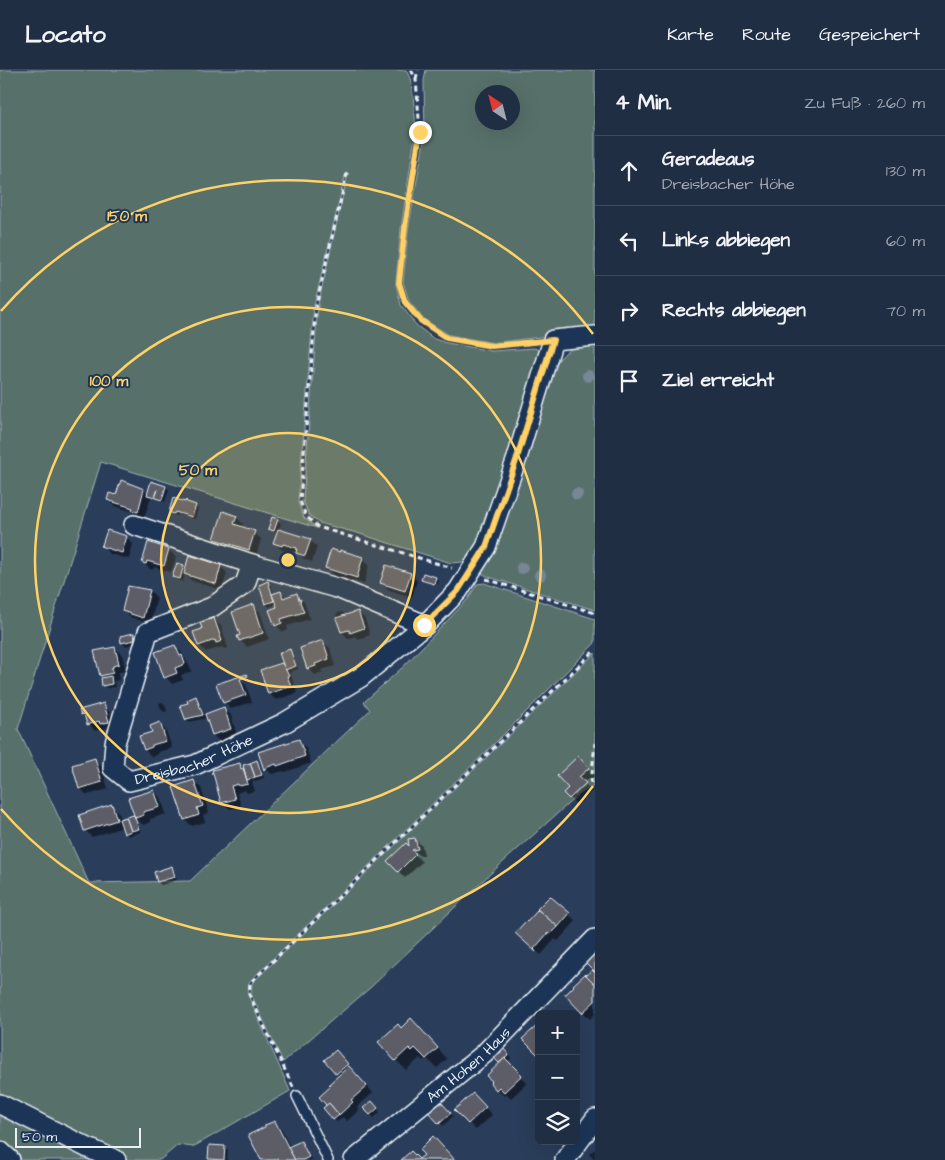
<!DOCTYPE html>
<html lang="de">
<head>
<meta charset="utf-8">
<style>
	:root { --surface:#202e44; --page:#28364b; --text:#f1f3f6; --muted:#a2a8b2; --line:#3d4a5d }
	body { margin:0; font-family:"Architects Daughter",sans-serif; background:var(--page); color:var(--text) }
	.controls { position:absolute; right:15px; bottom:15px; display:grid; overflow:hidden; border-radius:8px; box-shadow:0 5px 20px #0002 }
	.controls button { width:45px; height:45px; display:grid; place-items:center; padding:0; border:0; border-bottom:1px solid var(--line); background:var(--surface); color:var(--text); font:25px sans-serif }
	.compass { position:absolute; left:475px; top:15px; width:45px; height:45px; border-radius:50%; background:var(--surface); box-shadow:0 5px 20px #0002; rotate:325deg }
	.scale { position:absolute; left:15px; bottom:12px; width:126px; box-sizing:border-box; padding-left:5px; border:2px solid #e8f1f8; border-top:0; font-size:14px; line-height:18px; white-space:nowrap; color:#e8f1f8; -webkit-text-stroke:4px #1d3557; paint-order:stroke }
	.stop { position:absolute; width:15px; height:15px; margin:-11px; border:4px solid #ffd166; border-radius:50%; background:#fff }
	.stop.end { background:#ffd166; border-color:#fff; box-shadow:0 1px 5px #0008 }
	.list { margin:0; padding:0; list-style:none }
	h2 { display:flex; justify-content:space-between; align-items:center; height:65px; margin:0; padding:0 20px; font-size:21px }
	h2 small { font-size:16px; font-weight:400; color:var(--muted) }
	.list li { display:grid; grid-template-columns:32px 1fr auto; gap:15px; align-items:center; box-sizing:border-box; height:70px; padding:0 20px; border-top:1px solid var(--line) }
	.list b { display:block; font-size:19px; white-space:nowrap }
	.list p { margin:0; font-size:16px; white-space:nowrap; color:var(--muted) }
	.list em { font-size:16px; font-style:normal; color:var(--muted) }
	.icon { flex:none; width:28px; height:28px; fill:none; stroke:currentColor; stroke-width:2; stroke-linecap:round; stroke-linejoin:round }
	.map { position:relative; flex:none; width:595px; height:1090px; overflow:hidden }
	header { display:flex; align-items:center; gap:30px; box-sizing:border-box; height:70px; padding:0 25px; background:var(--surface); border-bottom:1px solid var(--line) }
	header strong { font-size:24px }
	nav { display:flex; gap:28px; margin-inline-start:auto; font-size:18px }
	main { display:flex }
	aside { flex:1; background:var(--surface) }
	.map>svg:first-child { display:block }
</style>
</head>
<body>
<header>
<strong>Locato</strong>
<nav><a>Karte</a><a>Route</a><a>Gespeichert</a></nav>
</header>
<main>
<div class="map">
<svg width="595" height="1090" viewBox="0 0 595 1090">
	<rect width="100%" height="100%" fill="#2a3d5a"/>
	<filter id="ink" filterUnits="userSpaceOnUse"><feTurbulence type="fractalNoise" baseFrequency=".02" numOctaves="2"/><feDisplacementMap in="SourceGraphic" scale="10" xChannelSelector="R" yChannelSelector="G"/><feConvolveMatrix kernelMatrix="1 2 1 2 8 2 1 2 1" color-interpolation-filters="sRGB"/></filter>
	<g filter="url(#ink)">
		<g fill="#596f6b" stroke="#a0b0b2" fill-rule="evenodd">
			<polygon points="0,0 406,0 410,8 413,25 416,59 401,159 396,214 401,235 416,255 434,269 447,273 492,281 534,278 542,281 544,285 479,476 463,492 451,493 357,463 319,453 309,445 303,431 318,235 348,103 346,103 314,236 298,432 304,448 317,458 101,392 18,659 89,813 190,811 370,640 364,632 403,597 468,529 477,514 484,513 595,549 595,573 494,674 249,912 248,925 290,1021 193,1077 178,1075 160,1090 125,1090 0,1028"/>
			<path d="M426,0H595V260L493,273L449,265L423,249L409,231L403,212L408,160L425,65L424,11ZM482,22H512V52H482Z"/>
			<path d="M595,271V540L489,507L483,504L480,499L552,299C566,278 572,277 595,271Z"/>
			<polygon points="595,583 595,714 578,725 491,803 371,917 283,992 251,924 252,913"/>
			<polygon points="0,1038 106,1090 15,1090 0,1075"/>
		</g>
		<g fill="#0007">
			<polygon points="152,413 166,417 169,420 165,432 151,427 144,448 137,443 115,436 108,429 144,420 148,425"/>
			<polygon points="195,436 198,439 195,449 178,444 178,446 173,445 170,442"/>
			<polygon points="236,447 243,454 242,458 254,462 261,469 256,486 222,475 215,468"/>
			<polygon points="272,448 281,453 278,461 310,470 317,477 312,492 304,489 296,482 282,480 275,473 278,464 269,459"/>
			<polygon points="126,467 133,474 129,489 110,484 103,477"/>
			<polygon points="169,480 176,487 171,502 154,497 153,500 150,499 143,493"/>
			<polygon points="341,483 363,488 369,495 364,514 334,505 327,498"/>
			<polygon points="183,496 186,500 220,496 227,503 222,520 192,511 185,504 183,512 177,510 174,507"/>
			<polygon points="410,504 417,511 412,527 389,520 382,513"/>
			<polygon points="424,505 436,508 439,511 438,514 424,509 424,511 422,509"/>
			<polygon points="268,512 271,515 274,525 281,522 287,528 297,525 304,532 310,549 287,556 288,560 283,562 276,555 278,538 277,534 269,537 266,533"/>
			<polygon points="150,521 157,528 150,554 130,547 123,540"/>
			<polygon points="253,535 260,542 269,569 247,577 240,570"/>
			<polygon points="342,542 346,546 358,542 365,549 370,565 358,569 355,566 349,569 342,562 336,544"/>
			<polygon points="214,549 221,556 228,578 224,579 222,577 206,582 199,575 203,560"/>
			<polygon points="133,564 136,568 137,573 125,576 122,572"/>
			<polygon points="323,572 330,578 335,596 321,600 322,603 315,605 308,598"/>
			<polygon points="175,576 182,583 192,601 181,605 183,610 172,614 166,607"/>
			<polygon points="115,578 122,585 126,601 119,602 119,605 118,605 119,610 114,611 115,617 107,618 103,615 105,609 102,605"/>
			<polygon points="290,581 293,584 298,599 290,602 297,623 276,630 269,623 262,601 284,593"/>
			<polygon points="239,608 246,615 252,632 231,639 224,632"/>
			<polygon points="196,628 199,631 204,645 224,638 231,645 237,666 220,672 213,665 207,648 189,652 186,649 190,633"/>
			<polygon points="162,632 165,635 167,641 164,642 161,639 159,633"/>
			<polygon points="103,635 110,642 115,658 108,660 106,658 95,661 82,644"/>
			<polygon points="160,654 166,661 172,678 158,682 158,684 152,687 145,680 141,667 154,663"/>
			<polygon points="299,671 306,678 311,693 285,702 284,701 272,704 265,698"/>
			<polygon points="578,688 595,705 591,709 589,708 573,724 575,726 586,715 592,721 577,735 565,723 570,718"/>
			<polygon points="95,690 102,697 108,719 87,725 80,718"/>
			<polygon points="257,692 260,695 264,708 252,712 255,721 247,723 245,720 237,723 241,736 230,739 223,732 239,694 246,700"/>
			<polygon points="194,711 201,718 209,743 203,745 205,752 192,756 185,750"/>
			<polygon points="154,721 161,728 166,744 150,749 150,752 143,755 136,748 130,729"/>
			<polygon points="112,736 119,743 121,750 133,746 137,749 141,762 128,766 123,757 92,767 85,760"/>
			<polygon points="415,769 422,776 424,785 420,786 412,778 412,781 422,792 405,808 389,791 410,779"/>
			<polygon points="171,797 174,800 177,810 161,815 158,812"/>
			<polygon points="550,827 576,851 558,871 555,869 541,885 524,870"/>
			<polygon points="595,883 595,944 590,949 567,925 592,909 588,905 594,899"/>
			<polygon points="401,959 422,960 447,989 437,998 426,988 423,991 420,988 406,1000 396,990"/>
			<polygon points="503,980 511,988 507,992 527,1013 511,1028 506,1023 504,1026 491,1013 501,994 495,987"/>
			<polygon points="339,985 373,1023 357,1037 359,1040 347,1051 343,1047 337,1052 325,1038 328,1035 333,1017 340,1006 337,1003"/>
			<polygon points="472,1024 492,1045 476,1060 456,1040"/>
			<polygon points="440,1032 453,1046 443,1056 430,1042"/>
			<polygon points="372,1033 380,1042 374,1048 365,1038"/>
			<polygon points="275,1053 282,1060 290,1077 301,1072 312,1090 262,1090"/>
			<polygon points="225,1077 228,1080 227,1090 211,1090 210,1088"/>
			<polygon points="595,1079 595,1090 589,1084"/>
		</g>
		<g fill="#5c5d66" stroke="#e8f1f8">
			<polygon points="121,410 144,419 138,442 132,440 133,438 107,430 109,423 116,425"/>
			<polygon points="151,411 166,416 162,430 155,428 158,419 155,427 147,425"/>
			<polygon points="173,428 185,432 186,430 187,432 196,435 192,447 175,442 174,444 169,442"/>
			<polygon points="223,441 237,446 234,454 255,461 249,480 214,469"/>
			<polygon points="272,447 278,449 274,461 268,459"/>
			<polygon points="278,459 311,469 305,486 296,483 297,478 283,474 282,476 273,473"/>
			<polygon points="107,460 127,466 122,483 100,476 102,475"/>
			<polygon points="148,472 169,479 164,496 147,491 146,494 142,493"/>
			<polygon points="331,479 340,482 340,480 363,487 357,508 325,498"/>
			<polygon points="189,485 221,495 216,514 184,504"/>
			<polygon points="177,493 184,495 180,509 172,507"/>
			<polygon points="386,495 411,503 405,521 380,513"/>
			<polygon points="423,503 436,507 434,514 421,510"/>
			<polygon points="268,511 274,531 265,534 259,515"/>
			<polygon points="128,516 150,520 143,548 122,541"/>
			<polygon points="281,521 283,528 297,523 299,530 301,529 300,532 304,542 281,549 282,553 275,556 269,540 277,537 272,524"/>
			<polygon points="254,534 263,563 239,571 237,566 240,565 232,542"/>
			<polygon points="358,541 364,558 350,563 349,560 341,562 336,548"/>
			<polygon points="214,548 222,571 216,573 215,570 198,576 193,562 202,559 200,552"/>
			<polygon points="134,563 135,570 121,573 120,566"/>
			<polygon points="323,570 329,589 315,594 316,596 307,599 300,578"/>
			<polygon points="175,575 180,586 182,585 185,594 175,598 177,603 164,608 155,582"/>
			<polygon points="115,577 119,594 113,596 113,598 111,598 113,603 100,606 94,581"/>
			<polygon points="290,579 296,596 285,600 279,583"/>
			<polygon points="282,593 289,606 287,606 291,616 268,624 260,600"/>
			<polygon points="247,604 248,606 240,609 246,625 223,633 216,614"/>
			<polygon points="111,606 112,614 102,616 101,608"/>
			<polygon points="196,626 203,645 186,649 186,651 180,635 188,633 187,630"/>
			<polygon points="104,633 109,652 100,654 99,651 87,655 84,644 81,645 79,640"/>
			<polygon points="224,637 231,659 212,665 205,644"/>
			<polygon points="160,652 166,671 152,675 152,677 144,680 139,666 152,662 150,656"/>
			<polygon points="299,669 305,686 277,696 276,694 265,698 264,700 258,682"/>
			<polygon points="578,686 589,698 579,707 586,713 569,729 563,723 568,718 557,706"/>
			<polygon points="95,688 102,712 79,719 72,695"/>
			<polygon points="257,690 262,705 255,707 250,693"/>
			<polygon points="240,693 241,699 243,698 248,714 239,716 238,714 231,716 235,729 221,733 213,703 211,703 213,702 212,700"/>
			<polygon points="250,693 255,707 247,710 243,695"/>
			<polygon points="194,710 203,736 197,738 199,745 184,750 173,717"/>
			<polygon points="154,720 160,737 143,742 144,745 135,748 128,728"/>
			<polygon points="112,734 117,750 84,761 79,745"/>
			<polygon points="134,745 139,759 131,761 126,747"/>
			<polygon points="126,747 131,761 124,764 119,749"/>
			<polygon points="415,768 418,779 412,780 416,784 398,802 387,791 406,773 409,776 408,769"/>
			<polygon points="172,796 175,807 157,812 154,802"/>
			<polygon points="550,826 570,843 558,857 537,839"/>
			<polygon points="537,839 558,857 550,865 548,863 534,879 536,882 515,863 526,851 527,852 538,840"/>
			<polygon points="595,881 595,902 583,890"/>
			<polygon points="592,900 595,903 595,914 586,905"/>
			<polygon points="585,904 595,914 595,931 582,943 564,924 566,924 574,916 573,915"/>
			<polygon points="411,948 438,978 426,989 415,978 412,981 409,978 395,991 378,972 398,954 401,958"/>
			<polygon points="539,954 539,986 522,969"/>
			<polygon points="503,978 509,985 499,993 493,987"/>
			<polygon points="336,980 348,994 336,1004 324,990"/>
			<polygon points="505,988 522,1005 504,1022 499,1017 496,1020 490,1013 492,1011 486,1006"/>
			<polygon points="349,996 367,1016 351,1030 353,1032 339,1045 329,1033 325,1037 326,1035 319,1027 331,1016 329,1014"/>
			<polygon points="473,1023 486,1037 468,1054 454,1040"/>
			<polygon points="372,1031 378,1038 370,1045 363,1038"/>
			<polygon points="440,1031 451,1043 439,1054 428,1042"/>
			<polygon points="329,1033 339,1045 333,1050 323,1038"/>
			<polygon points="275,1051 288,1077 295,1090 279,1090 278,1088 274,1090 261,1090 248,1065 265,1057 265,1055"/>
			<polygon points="433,1066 455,1090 401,1090 411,1081 419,1089 424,1085 419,1080"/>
			<polygon points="301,1071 309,1087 303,1090 295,1090 288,1077"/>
			<polygon points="209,1075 225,1076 224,1090 208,1089"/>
		</g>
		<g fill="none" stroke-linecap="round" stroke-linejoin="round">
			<g stroke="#e8f1f8" stroke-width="12">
				<polyline id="lane" points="297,1026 328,1090"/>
			</g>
			<g stroke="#e8f1f8" stroke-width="22">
				<g id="street">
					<polyline points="134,455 252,494 340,519 425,555 458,521 486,477 517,388 553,270 595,266"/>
					<path id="s1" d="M252,494L245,514L212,537L148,562L115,673L113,698L129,711L195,695L284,653L361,607L425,555"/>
					<polyline points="0,1034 88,1078 116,1090"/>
					<polyline points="0,1081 10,1090"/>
					<path id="s2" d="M354,1090L484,984L595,869"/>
					<polyline points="565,1090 595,1049"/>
				</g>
			</g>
			<g stroke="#e8f1f8" stroke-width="3" stroke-dasharray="5 4" stroke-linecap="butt">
				<polyline points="411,0 416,9 420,62 405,157 399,213 405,232 420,250 447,268 492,276 536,272"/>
				<polyline points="416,9 418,0"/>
				<polyline points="347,103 316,236 300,431 306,446 318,457 452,498"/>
				<polyline points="486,509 595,543"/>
				<polyline points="591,713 595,673"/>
				<polyline points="293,1017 249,924 250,913 595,580"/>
			</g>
			<use href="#lane" stroke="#1d3557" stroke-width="9"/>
			<use href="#street" stroke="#1d3557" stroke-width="19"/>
		</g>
		<g fill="#778796">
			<circle cx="588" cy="306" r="6"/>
			<circle cx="577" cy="424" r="6"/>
			<circle cx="522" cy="498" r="6"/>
			<circle cx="540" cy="505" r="6"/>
		</g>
	</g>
	<g fill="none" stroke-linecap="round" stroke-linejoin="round" filter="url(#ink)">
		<polyline stroke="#ffd166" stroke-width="6" points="420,62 405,157 399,213 405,232 420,250 447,268 492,276 553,270 517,388 486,477 458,521 424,555"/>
	</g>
	<circle cx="288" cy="490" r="127" fill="#ffd166" fill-opacity=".12"/>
	<g fill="none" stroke="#ffd166" stroke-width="2.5">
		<circle cx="288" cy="490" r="127"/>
		<circle cx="288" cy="490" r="253"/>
		<path d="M593 716A380 380 0 0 1 1 739M1 241A380 380 0 0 1 593 264"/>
	</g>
	<g text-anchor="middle" stroke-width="4" stroke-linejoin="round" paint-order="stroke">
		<g font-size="15" fill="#e8f1f8" stroke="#1d3557">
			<text dy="5" stroke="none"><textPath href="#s1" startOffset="360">Dreisbacher Höhe</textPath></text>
			<text dy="5" stroke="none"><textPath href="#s2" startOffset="149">Am Hohen Haus</textPath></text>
		</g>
	</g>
	<circle cx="288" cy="490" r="8" fill="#ffd166" stroke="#1d3557" stroke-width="2.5"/>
	<g font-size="15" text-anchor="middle" font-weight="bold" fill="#ffd166" stroke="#1d3557" stroke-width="4" stroke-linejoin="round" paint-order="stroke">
		<text x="127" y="151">150 m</text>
		<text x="109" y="316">100 m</text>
		<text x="198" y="405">50 m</text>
	</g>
</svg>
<div class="controls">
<button>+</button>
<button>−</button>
<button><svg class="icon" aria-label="layers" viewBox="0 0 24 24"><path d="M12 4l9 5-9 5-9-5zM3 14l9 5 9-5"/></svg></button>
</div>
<svg class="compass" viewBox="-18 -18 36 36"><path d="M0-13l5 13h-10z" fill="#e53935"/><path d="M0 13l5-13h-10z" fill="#a2a8b2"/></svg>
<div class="scale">50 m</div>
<div class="stop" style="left:424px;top:555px"></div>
<div class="stop end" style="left:420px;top:62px"></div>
</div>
<aside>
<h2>4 Min.<small>Zu Fuß · 260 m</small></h2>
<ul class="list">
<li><svg class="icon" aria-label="ahead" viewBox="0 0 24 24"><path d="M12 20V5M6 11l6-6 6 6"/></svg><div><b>Geradeaus</b><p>Dreisbacher Höhe</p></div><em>130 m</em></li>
<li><svg class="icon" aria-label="left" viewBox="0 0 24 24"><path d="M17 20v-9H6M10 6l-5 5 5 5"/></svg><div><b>Links abbiegen</b></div><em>60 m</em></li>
<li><svg class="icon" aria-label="right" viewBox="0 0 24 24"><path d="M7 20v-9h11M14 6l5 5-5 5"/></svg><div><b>Rechts abbiegen</b></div><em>70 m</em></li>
<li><svg class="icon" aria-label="arrive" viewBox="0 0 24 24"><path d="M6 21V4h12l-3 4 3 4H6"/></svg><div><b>Ziel erreicht</b></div></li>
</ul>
</aside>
</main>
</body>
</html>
